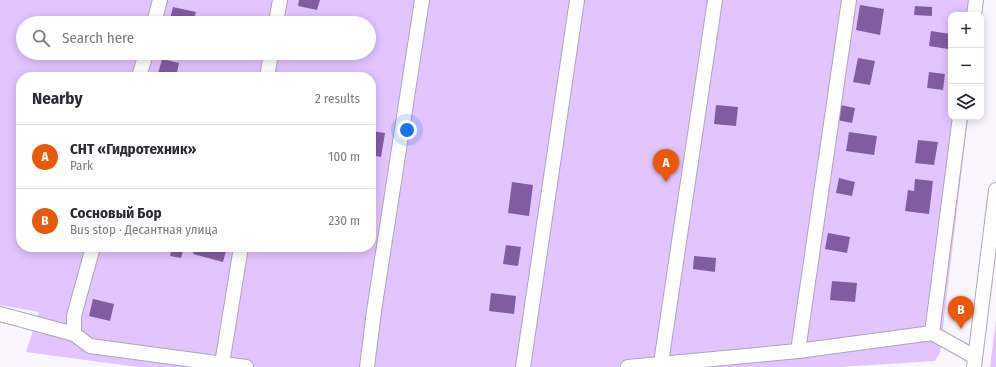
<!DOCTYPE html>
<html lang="en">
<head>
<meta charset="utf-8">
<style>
	:root { --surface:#fff; --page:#f2f2f3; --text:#2b2b33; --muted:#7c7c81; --line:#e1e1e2; --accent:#ea580c }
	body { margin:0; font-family:"Fira Sans Condensed",sans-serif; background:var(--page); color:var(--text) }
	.controls { position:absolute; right:12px; top:12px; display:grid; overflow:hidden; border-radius:8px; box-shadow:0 2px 10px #0003 }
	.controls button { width:36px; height:36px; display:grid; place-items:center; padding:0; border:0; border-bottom:1px solid var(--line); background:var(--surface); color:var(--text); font:20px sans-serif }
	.you { position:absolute; left:407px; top:130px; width:14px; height:14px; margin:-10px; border:3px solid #fff; border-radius:50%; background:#1a73e8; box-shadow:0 0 0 6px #1a73e833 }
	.badge { display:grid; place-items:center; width:26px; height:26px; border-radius:50%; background:var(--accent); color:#fff; font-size:13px; font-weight:700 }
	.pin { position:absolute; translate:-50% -33px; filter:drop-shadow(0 1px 2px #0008) }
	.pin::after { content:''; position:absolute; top:21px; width:14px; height:12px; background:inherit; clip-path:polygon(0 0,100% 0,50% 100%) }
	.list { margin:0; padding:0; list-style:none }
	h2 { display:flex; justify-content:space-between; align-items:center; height:52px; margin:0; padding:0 16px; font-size:17px }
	h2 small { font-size:13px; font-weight:400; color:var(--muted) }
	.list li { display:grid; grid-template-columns:26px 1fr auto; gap:12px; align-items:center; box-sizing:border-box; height:64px; padding:0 16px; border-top:1px solid var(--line) }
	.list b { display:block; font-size:15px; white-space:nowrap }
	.list p { margin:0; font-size:13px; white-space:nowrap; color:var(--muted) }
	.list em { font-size:13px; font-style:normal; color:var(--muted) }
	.icon { flex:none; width:22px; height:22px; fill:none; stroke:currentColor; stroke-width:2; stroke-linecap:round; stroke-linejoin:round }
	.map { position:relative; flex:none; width:996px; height:367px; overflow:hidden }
	.search { position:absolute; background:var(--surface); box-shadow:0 2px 10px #0003; left:16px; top:16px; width:360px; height:44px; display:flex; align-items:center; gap:10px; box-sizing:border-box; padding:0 14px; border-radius:22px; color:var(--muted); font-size:15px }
	.panel { position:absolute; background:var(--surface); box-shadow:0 2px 10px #0003; left:16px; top:72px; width:360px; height:180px; border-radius:16px }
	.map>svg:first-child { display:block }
</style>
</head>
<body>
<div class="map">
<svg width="996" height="367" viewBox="0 0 996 367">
	<rect width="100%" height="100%" fill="#faf6ff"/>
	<g fill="#e2c4fe" fill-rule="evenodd">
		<path d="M0,0H982L980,15H951V117H968L940,353L935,361L840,367H138L26,352L39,312L0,305ZM23,23H369V53H23ZM21,77H371V247H21Z"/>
		<polygon points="996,320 996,367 990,367"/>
	</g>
	<g fill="#825ca0">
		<polygon points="299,0 320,0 317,10 298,6"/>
		<polygon points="860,5 884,9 880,35 856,30"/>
		<polygon points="915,6 932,7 932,16 914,15"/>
		<polygon points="173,7 196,12 193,23 169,23"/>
		<polygon points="931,31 950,34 948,49 929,46"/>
		<polygon points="858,58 875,61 870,85 853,82"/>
		<polygon points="162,59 179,63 176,77 157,77"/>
		<polygon points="929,72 945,74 943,90 927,88"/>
		<polygon points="716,105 738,107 736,126 714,124"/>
		<polygon points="840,105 855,108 852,123 837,120"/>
		<polygon points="371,131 385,133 381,157 371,155"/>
		<polygon points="849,132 877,136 874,155 846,151"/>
		<polygon points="918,140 938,142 934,165 915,163"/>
		<polygon points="839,178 855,182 852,196 836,193"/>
		<polygon points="915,179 933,181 929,214 905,211 908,190 914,191"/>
		<polygon points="512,182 533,185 529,216 508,213"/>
		<polygon points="828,233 850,237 847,253 825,249"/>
		<polygon points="506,245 521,247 518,266 503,264"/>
		<polygon points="172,247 184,247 181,258 170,256"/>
		<polygon points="195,247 227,247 223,262 193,254"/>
		<polygon points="694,256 716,258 715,272 693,269"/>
		<polygon points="832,281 857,283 855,302 830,300"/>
		<polygon points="491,293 516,296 514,314 489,311"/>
		<polygon points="93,299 114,304 110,321 89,316"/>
	</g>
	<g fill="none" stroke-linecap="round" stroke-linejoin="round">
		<g stroke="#aea7b5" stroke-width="16">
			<g id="minor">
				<polyline points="974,15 976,0"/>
				<polyline points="154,23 160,0"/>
				<polyline points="276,23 280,0"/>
				<polyline points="139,77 146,53"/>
				<polyline points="267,77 271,53"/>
				<polyline points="0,314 74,334 90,346 246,367"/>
				<polyline points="932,333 960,117"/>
				<polyline points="74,334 74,316 93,247"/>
				<polyline points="798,351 849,0"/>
				<polyline points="661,363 715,0"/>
				<polyline points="222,364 241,247"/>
				<polyline points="367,367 374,311 422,0"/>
				<polyline points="523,367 577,0"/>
				<polyline points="628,367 798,351 932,333 975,357"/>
				<polyline points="974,367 996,190"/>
			</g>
		</g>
		<use href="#minor" stroke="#fff" stroke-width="14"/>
	</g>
</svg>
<div class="controls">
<button>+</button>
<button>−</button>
<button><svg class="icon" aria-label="layers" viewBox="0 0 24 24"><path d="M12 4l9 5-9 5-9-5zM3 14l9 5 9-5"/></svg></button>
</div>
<div class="you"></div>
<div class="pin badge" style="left:666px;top:182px">A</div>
<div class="pin badge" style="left:961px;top:329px">B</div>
<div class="search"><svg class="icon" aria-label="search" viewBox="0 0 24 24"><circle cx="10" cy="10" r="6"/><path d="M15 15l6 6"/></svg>Search here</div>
<section class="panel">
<h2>Nearby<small>2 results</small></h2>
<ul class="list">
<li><span class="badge">A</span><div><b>СНТ «Гидротехник»</b><p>Park</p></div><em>100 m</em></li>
<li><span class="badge">B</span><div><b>Сосновый Бор</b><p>Bus stop · Десантная улица</p></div><em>230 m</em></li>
</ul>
</section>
</div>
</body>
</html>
